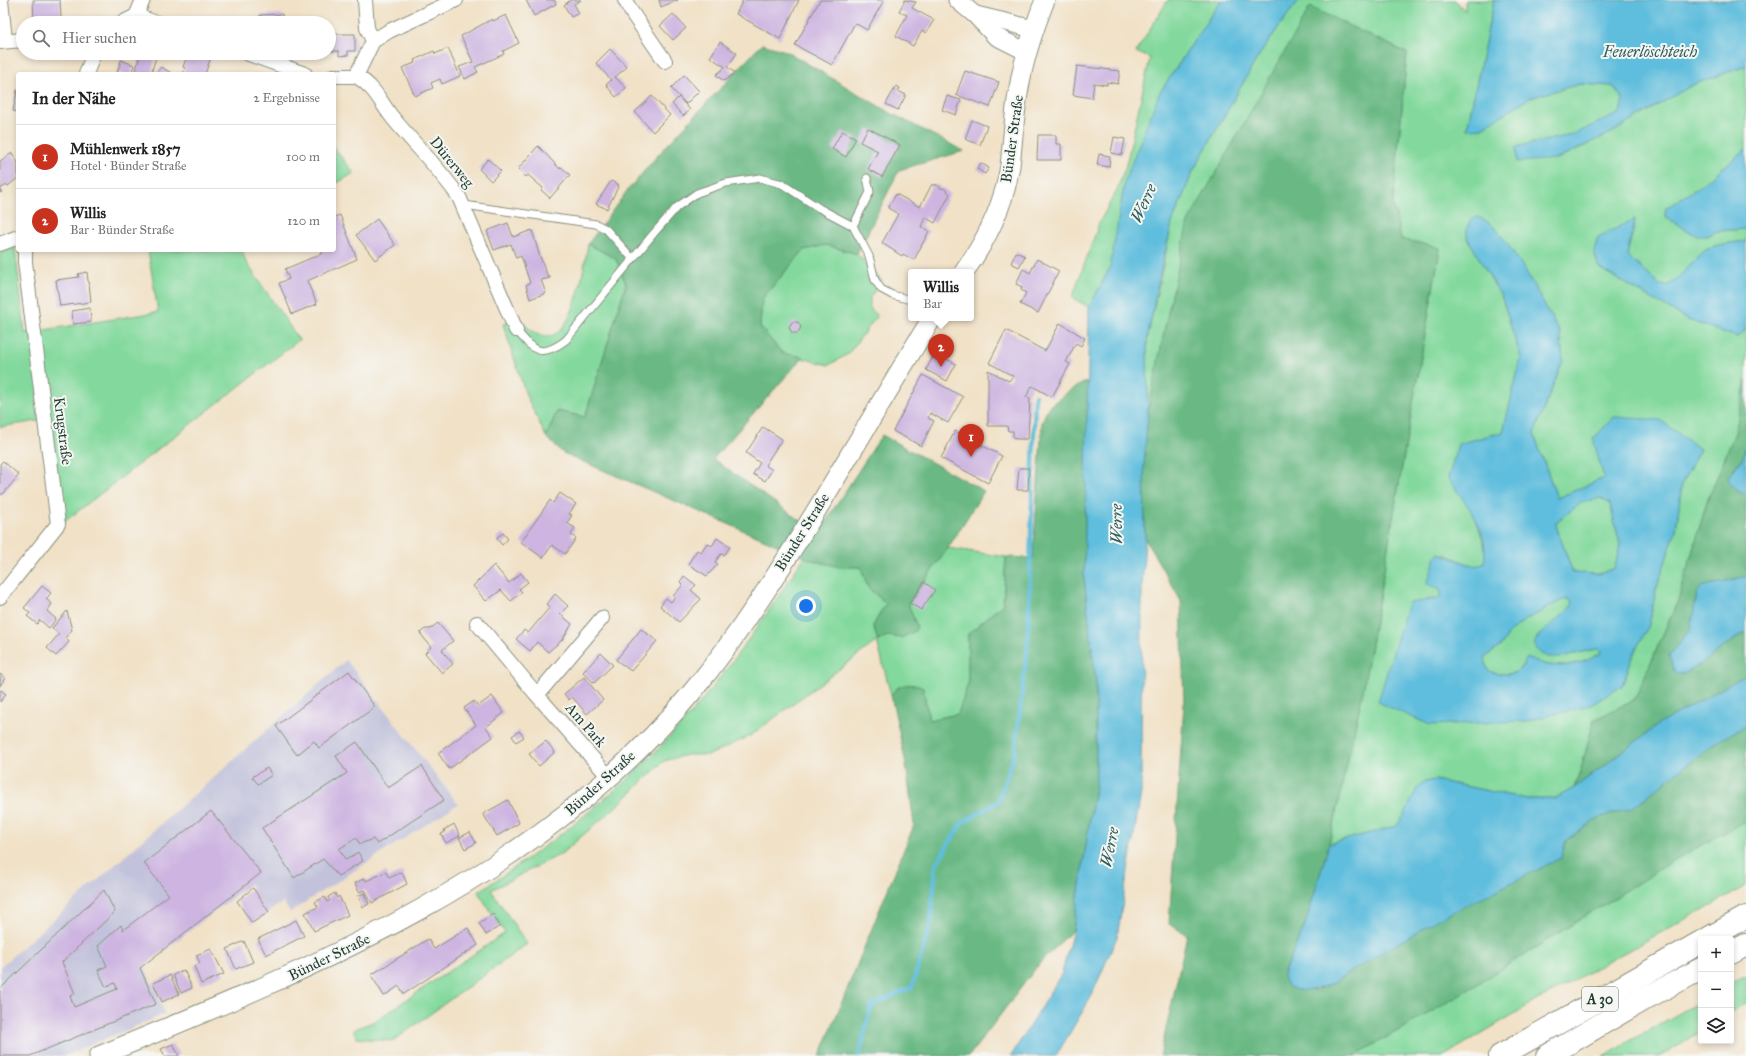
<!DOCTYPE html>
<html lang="de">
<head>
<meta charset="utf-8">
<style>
	:root { --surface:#fff; --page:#f6f6f6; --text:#222; --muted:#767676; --line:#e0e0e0; --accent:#c8321e }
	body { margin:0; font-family:"IM FELL Great Primer",serif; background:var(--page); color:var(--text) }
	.controls { position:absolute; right:12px; bottom:12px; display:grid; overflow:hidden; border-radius:4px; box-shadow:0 2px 6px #0003 }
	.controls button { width:36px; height:36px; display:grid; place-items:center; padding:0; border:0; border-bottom:1px solid var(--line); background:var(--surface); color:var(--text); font:20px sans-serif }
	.you { position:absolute; left:806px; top:606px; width:14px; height:14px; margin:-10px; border:3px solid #fff; border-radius:50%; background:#1a73e8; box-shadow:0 0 0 6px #1a73e833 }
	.badge { display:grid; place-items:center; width:26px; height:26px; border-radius:50%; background:var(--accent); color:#fff; font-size:13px; font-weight:700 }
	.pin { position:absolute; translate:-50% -33px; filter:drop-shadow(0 1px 2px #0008) }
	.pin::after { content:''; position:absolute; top:21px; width:14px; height:12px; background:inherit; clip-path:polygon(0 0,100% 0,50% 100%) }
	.popup { position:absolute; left:908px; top:269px; width:66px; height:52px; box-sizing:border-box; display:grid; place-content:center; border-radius:4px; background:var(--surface); filter:drop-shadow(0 1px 3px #0005); font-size:13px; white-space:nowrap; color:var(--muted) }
	.popup b { font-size:15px; color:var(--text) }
	.popup::after { content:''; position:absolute; left:50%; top:100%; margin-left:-8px; border:8px solid transparent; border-top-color:var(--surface) }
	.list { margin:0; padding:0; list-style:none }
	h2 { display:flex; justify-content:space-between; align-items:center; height:52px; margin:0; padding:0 16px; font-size:17px }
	h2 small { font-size:13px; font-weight:400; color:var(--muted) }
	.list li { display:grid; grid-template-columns:26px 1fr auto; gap:12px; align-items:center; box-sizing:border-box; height:64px; padding:0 16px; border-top:1px solid var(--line) }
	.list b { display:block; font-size:15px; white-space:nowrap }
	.list p { margin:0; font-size:13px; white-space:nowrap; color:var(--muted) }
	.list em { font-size:13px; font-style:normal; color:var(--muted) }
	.icon { flex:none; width:22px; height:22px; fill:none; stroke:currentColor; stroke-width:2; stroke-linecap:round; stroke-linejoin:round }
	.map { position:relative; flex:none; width:1746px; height:1056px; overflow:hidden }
	.search { position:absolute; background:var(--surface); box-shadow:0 2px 6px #0003; left:16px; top:16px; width:320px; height:44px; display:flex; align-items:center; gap:10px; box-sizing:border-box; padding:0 14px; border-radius:22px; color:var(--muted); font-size:15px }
	.panel { position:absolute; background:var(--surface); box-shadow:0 2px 6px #0003; left:16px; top:72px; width:320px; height:180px; border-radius:4px }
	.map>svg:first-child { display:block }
</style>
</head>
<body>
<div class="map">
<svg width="1746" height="1056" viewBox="0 0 1746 1056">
	<rect width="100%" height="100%" fill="#f6f6f2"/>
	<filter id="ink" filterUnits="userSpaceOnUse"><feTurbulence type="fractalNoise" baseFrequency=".025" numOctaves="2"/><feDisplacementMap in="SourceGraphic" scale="8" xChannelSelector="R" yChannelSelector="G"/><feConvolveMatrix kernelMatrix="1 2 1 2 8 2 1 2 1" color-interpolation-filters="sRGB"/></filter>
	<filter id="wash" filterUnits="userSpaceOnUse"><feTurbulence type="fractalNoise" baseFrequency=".012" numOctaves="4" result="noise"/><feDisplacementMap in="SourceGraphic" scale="16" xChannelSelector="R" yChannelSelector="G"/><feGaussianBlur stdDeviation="0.9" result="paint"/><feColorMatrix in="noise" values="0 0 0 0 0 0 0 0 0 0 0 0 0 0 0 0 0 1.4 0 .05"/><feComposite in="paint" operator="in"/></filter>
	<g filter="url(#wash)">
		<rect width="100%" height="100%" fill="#f1e1c6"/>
		<polygon fill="#c2c2dc" points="346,660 458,804 290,912 283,902 269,911 250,884 144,966 165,1014 64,1056 0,1056 0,967"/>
		<g fill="#83d99d" stroke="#518b68" fill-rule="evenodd">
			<polygon points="1168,0 1221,0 1159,94 1117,236 1110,268 1089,307 1072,298 1100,221 1117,190 1126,165 1150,58 1136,52"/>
			<path d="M1299,0H1455L1465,11V0H1494L1467,129L1482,128L1529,98L1580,84L1613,86L1623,99L1621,113L1572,135L1516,147L1557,159L1613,132L1692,85L1746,66V149L1699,187L1666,208L1665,216L1706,236L1717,231L1746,229V241C1734,243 1717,243 1706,250C1692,259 1683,278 1666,286L1660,285L1627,256C1629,243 1634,232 1635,220L1598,237L1594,252L1599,268L1688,320L1737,337L1743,333L1746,328V381L1735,433L1707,502L1679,598L1635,699L1594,720L1582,766L1574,788L1554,799H1527L1435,780L1425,782L1418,788L1404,817L1396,826L1329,844L1362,696L1440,249L1401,239L1393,204L1407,53L1310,8L1189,222L1168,313L1148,412L1147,340L1172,223L1193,171L1256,60L1280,25ZM1498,231L1560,333L1563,360L1534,434L1557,498L1604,478L1700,449L1682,483L1676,530L1656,590L1649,625L1634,653L1622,686L1378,702L1427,599H1439L1442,595L1439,589L1445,554L1473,566L1484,565C1487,543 1482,539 1476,520C1469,495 1464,469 1458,444L1503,432L1521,358L1502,298L1467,237Z"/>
			<polygon points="334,147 354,173 334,185"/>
			<path d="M588,244L616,259L626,284L585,417L557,411L546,437L526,395L503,324L518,317C524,323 533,334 542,336C575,343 584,265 588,244Z"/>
			<polygon points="826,245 857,254 882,281 870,297 870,308 877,316 848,354 829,365 782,353 760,327 762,299 804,250"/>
			<polygon points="15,248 25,333 158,312 148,250 242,250 246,262 299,340 64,522 50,419 0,427 0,253"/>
			<polygon points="1600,498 1610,504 1620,544 1615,568 1599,574 1573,573 1557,529 1556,522 1581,503"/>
			<path d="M948,548L1006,557L1003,604L968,634V684L958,714L929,720L923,689L898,687L891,695L877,641L750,736L709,755H686L664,761L618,805L561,854L491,890L527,944L393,1041L357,1038L353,1030L375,1021L505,933L478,892C562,838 640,776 703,699C740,654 773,605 805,556C823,565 841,567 861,567L868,588L886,603L873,626L878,641L887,636L901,638L917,627L908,604Z"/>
			<path d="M1568,599L1573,603L1569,611L1536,638L1575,654L1599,648L1601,653C1578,668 1552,670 1527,658C1524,663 1520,670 1515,672C1509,675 1491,675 1487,669C1485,665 1485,661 1485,657L1501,646L1510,632L1522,622L1560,601Z"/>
			<polygon points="1746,821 1746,886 1534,1002 1444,1056 1354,1056 1460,995 1676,859"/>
			<polygon points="1746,976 1746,1003 1731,1012 1731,984"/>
			<polygon points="1701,1001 1701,1031 1660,1056 1603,1056"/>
		</g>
		<g fill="#6ab984" stroke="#447b5c">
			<polygon points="1310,7 1407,53 1393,204 1401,239 1440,248 1362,696 1329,844 1304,928 1283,973 1315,991 1329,985 1566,840 1598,818 1632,808 1714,743 1746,726 1746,821 1676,859 1460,995 1354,1056 1160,1056 1187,935 1169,924 1184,704 1181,601 1145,539 1144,466 1148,412 1168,313 1188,222"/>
			<polygon points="762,44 786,51 887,111 964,151 899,170 857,254 826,245 804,250 762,298 760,327 782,353 803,357 713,459 818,533 882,435 984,491 948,548 908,604 917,627 915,631 901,638 887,636 878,641 873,626 886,603 868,588 861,567 839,567 812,560 563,453 546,437 557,411 585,417 626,284 616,259 588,244 627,191 659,154"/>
			<path d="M1088,381L1084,578L1096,683V780L1073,930L1039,964L969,1056H820L914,825L906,764L891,695C901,683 910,682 923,688L929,720L958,714L968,684V634L1003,604L1006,557L1033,558L1042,423L1048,407L1072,389Z"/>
			<polygon points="1746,381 1746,446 1742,459 1733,469 1739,492 1746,494 1746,577 1712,584 1697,594 1690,630 1683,640 1698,667 1712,654 1746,632 1746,675 1659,724 1574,788 1582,766 1594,720 1635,699 1679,598 1707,502 1735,433"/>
		</g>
		<g fill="#5fbddd" stroke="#3f7d88" fill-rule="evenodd">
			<polygon points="1221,0 1299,0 1280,25 1256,60 1193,171 1172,223 1159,278 1147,340 1148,412 1144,466 1145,539 1142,587 1141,793 1117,937 1090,999 1056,1056 1011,1056 1062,973 1073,930 1096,780 1096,683 1084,578 1089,307 1110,268 1125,180 1159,94"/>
			<polygon points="1494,0 1746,0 1746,66 1692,85 1613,132 1557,159 1517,162 1516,147 1572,135 1620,113 1623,99 1613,86 1580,84 1529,98 1482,128 1467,129"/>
			<polygon points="1746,149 1746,229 1717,231 1706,236 1697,236 1665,217 1666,208 1699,187"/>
			<path d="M1478,217L1490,223L1498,231L1524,268L1560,333L1563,360L1534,434L1557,498L1604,478L1593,439L1614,417L1660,420L1700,449L1682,483L1676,530L1656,590L1649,625L1634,653L1622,686L1591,705L1527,721L1430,725L1378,702L1408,603L1439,599L1442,595L1439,589L1427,584L1436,557L1439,553L1473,566L1484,564C1490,529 1467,506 1448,478L1458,444L1503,432L1521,358L1502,298L1467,237V229L1471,219ZM1600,498L1610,504L1620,544L1615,568L1599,574L1573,573L1557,529L1556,522L1581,503ZM1568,599L1573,603C1565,618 1535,632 1534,646C1546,669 1580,649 1599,649L1601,653C1578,668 1551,670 1527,658C1524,663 1521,670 1515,672C1508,676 1492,674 1487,669L1485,657L1501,646L1510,632L1522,622L1560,601Z"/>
			<path d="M1635,219C1634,232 1629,243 1627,256L1660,285L1666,286C1683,278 1691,259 1706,250C1717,243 1734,243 1746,241V328L1743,333L1737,337L1688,320L1599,268L1594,252L1598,237Z"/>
			<path d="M1746,446V494C1737,492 1729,487 1728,477L1742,459Z"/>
			<path d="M1743,577H1746V632C1724,644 1706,663 1684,674L1674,672L1669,655L1690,630L1697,594L1701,587Z"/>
			<path d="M1746,675V726L1714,743L1632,808L1598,818L1566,840L1561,858L1435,921L1329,985C1314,991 1284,997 1283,974L1304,928L1329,844L1396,826L1404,816L1417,788L1425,782L1435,780L1527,799H1554L1574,788L1659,724Z"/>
		</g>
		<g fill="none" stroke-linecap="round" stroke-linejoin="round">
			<polyline stroke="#5fbddd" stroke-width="4.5" points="859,1056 871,1006 912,987 931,922 936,864 962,823 998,802 1015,752 1028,642 1035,396"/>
		</g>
		<g id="blocks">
			<g fill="#ceb5e1">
				<polygon points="33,0 60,0 61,18 34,21"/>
				<polygon points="526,0 554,0 556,4 534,16"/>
				<polygon points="571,0 581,0 574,4 579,13 571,17 564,5"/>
				<polygon points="659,0 678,0 661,7"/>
				<polygon points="743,0 799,0 780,39 736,14"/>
				<polygon points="820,0 884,0 867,30 855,23 832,65 795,45"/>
				<polygon points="905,0 916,2 912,8 934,20 926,33 922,31 913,46 896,36 907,15 899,11"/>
				<polygon points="282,14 283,23 260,23 260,15"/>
				<polygon points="673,14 686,28 673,40 660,26"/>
				<polygon points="506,15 519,43 503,51 504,54 475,67 478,72 465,79 459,67 473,62 461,36 492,19 493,21"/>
				<polygon points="332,34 355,34 355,51 348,51 348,55 339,56 339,51 329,51 329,37 332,37"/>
				<polygon points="720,42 737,53 727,67 735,73 724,81 716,75 725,67 710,57"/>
				<polygon points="448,48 460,76 442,84 440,79 431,83 433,88 415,96 402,68 415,63 414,60 434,51 435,54"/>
				<polygon points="610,49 627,67 615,77 626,88 616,97 606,85 611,80 596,63"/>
				<polygon points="137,53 157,53 152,71 156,73 161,67 173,74 135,74 139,58 137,57"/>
				<polygon points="188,53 204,53 204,55 211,57 205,74 183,74 185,68 183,67"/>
				<polygon points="121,60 134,65 131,74 117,73"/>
				<polygon points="1077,66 1120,71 1118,84 1107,82 1107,85 1094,83 1092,98 1073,95"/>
				<polygon points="965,71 999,82 990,107 956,95"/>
				<polygon points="684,75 699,91 686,104 671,88"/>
				<polygon points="896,86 900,88 898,91 906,95 898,110 886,104"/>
				<polygon points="17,90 18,90 18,112 13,111"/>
				<polygon points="652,96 670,115 653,132 635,112"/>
				<polygon points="947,96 961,100 956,115 942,110"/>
				<polygon points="679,97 690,110 683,116 672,104"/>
				<polygon points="972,120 987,126 980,145 965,139"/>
				<polygon points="868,128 900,145 882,177 868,169 878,151 860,142"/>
				<polygon points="842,131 856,138 846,157 832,149"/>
				<polygon points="1038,135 1056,135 1056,144 1061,144 1061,160 1037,160"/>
				<polygon points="1114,137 1125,139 1122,155 1111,153"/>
				<polygon points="538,146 560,169 561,167 570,175 550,198 541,190 543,188 528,175 526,177 518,169"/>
				<polygon points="12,153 18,163 18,178 8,186 7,185 0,189 2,192 0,193 0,161"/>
				<polygon points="1099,154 1110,156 1109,167 1097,165"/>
				<polygon points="488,159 501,171 491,181 479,169"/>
				<polygon points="981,163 989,168 985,174 977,169"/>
				<polygon points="611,181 619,185 607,209 596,204"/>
				<polygon points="932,184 935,186 936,184 942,189 944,188 950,194 935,223 925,217 921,227 929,231 914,260 903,254 902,256 882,243 898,214 888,208 896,194 920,207"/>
				<polygon points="340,215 357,259 307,281 317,304 292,314 279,283 289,279 285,269 323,253 321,250 334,250 334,217"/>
				<polygon points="377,219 395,245 375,260 356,235"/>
				<polygon points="508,223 513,237 532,230 539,254 548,277 550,276 550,278 541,280 546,293 530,299 526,285 530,283 521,256 516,258 511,244 494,250 487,231"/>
				<polygon points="1016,252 1025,256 1019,267 1011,263"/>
				<polygon points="1037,259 1059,271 1038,313 1020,304 1026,293 1021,290 1022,287 1016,284 1023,269 1030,273"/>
				<polygon points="87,272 88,281 90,283 89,283 91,302 60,306 56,280 79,277 78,274"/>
				<polygon points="90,308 91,322 73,324 72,311"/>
				<polygon points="792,322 798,322 801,327 798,333 792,333 789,327"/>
				<polygon points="1060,323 1085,338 1081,346 1076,343 1066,362 1070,364 1052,397 1032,386 1026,397 1030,398 1028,439 1016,439 1013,436 1013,431 1008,431 1007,426 988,426 988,370 1009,381 1013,376 989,363 1006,330 1045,351"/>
				<polygon points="935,353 956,364 947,381 926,370"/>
				<polygon points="923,375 963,397 948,423 930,413 928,418 934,421 921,446 893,431"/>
				<polygon points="763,427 782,439 765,465 772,470 765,481 753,474 760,463 746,453"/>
				<polygon points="955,431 1002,456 988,483 941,458"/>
				<polygon points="3,461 19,475 4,493 0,495 0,464"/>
				<polygon points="1019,468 1029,468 1028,490 1017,490"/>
				<polygon points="560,493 576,504 569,514 572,515 567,523 575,528 571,535 576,538 565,554 552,545 543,558 521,542 550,500 553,503"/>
				<polygon points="503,533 508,539 502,545 496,538"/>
				<polygon points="717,538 730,547 724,555 721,554 715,562 718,564 707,576 688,564 697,550 701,552 707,543 712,546"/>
				<polygon points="494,565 509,583 521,573 528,582 519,589 522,592 511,601 501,590 486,601 473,586"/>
				<polygon points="684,576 696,585 691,590 701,599 679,622 660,606 666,598 671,602 675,597 673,596 683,585 680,582"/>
				<polygon points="924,582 935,590 921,610 910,603"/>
				<polygon points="42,586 51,593 46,599 52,604 47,611 56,619 49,628 40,620 37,624 27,616 30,613 24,608"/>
				<polygon points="555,594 568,606 560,614 572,624 562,640 548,652 537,642 530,651 516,639 524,630 528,633 550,607 547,604"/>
				<polygon points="67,611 72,630 65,638 69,642 56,656 47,648 59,634 52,628"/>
				<polygon points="438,623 453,641 442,650 453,664 442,673 425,653 431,647 420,633 425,629 430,629"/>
				<polygon points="641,629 657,641 631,671 616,660"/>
				<polygon points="601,653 613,665 594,683 583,672"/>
				<polygon points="349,671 375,707 319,748 314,741 297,755 276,726"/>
				<polygon points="0,674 5,678 0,686"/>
				<polygon points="584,677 603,700 587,714 572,697 569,700 564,694"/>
				<polygon points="1,690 6,694 0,702 0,691"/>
				<polygon points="492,696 504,713 486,727 493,737 449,769 438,753 476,725 464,708 474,701 478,706"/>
				<polygon points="519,731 524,737 516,742 512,736"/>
				<polygon points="546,741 555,752 539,766 529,754"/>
				<polygon points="357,742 388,788 422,766 444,800 377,844 373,839 360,844 356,838 339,849 346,860 358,852 363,861 338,876 323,859 294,878 262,828 347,773 336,756"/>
				<polygon points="267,768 272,775 258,784 252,777"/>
				<polygon points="508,800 519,823 497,836 483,814"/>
				<polygon points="211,811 261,873 140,968 156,1004 30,1056 0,1056 0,989 104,890 115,912 62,962 75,994 70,996 74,1007 117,989 115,983 106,987 98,970 107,966 98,946 121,925 123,930 169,895 144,863"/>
				<polygon points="454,824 460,836 446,843 441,834 445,832 444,830"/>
				<polygon points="470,832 476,843 465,849 459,838"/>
				<polygon points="386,872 389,878 402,872 407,884 372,903 365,890 359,892 355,883 365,878 366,881"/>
				<polygon points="253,888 269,912 252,923 237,901"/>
				<polygon points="335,893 337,898 339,896 348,915 314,931 305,913 318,907 315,902 325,897 327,902 330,901 328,897"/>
				<polygon points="364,893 369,904 363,907 358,896"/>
				<polygon points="493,914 500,926 486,935 479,923"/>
				<polygon points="296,920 304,936 266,955 258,939"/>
				<polygon points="468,928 478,945 404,994 399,986 384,996 371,975 428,939 434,949"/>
				<polygon points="244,941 253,962 236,969 227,949"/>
				<polygon points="211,949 224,974 201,984 194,966 200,963 196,955"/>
				<polygon points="184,970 192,988 181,993 173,975"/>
				<polygon points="170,975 179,994 162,1002 153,983"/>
				<polygon points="173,1044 179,1056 165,1056 161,1049"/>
			</g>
		</g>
	</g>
	<g filter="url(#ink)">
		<use href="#blocks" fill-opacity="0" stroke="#888f7d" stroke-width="1"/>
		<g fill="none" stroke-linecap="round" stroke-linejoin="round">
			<g stroke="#888f7d" stroke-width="9">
				<g id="service">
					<polyline points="464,205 596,224 606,229 632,258"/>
					<polyline points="853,226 870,192 867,178"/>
					<path d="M516,330C534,351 541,359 566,340L654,233L677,207L697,193L726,183L760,178L782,184L819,208L853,226L869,256L875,280L881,289L892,295L911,300"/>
				</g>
			</g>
			<g stroke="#888f7d" stroke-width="16">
				<g id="minor">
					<polyline points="1,0 5,41"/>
					<polyline points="365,0 367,28 373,41"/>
					<polyline points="625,0 632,13 665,61"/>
					<polyline points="136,16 157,23"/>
					<polyline points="122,23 136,16 143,0"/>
					<polyline points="0,42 23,40"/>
					<polyline points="246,53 305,74"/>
					<polyline points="86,74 94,53"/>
					<polyline points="334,76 356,76"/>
					<path d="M356,76C375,87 379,100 392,117C414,144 439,168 459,197L516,330"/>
					<polyline points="356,76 373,41 389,31 456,0"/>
					<polyline points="0,244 18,237"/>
					<polyline points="0,597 58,524 25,262 25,250"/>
					<polyline points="477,623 537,695 609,777"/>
					<polyline points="537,695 602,618"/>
				</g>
			</g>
			<g stroke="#888f7d" stroke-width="19">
				<g id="tertiary">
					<polyline points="957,0 975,15 995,36 1027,52"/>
					<polyline points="976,15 1034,29"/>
				</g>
			</g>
			<g stroke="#888f7d" stroke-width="21">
				<g id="secondary">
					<path d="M964,272C986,241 1004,205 1010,166C1013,140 1014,114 1019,88C1024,57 1034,28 1045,0"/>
					<path d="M99,1056C316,967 538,877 692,692C740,634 780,570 819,506C857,443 894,380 932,318"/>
				</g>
			</g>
			<g stroke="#888f7d" stroke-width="24">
				<g id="motorway">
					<polyline points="1707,939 1746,917"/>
					<polyline points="1731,953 1746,945"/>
					<polyline points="1500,1056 1701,942"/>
					<polyline points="1547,1056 1644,999 1701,969"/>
				</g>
			</g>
			<use href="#service" stroke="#fff" stroke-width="7"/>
			<use href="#minor" stroke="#fff" stroke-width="14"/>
			<use href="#tertiary" stroke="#fff" stroke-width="17"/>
			<use href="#secondary" stroke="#fff" stroke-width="19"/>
			<use href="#motorway" stroke="#fff" stroke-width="22"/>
		</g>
	</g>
	<g text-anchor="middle" stroke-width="4" stroke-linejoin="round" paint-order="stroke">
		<rect fill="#f6f6f2" stroke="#60746d" stroke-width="1" x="1582" y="987" width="36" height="24" rx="3"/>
		<g font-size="14" font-weight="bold" fill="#1f3d34">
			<text x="1600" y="1004">A 30</text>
		</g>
		<g font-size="15" fill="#1f3d34" stroke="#f6f6f2">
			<text transform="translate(1012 139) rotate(-82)" y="5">Bünder Straße</text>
			<text transform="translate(452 162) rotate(51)" y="5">Dürerweg</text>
			<text transform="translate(63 431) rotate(83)" y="5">Krugstraße</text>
			<text transform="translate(802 532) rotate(-58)" y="5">Bünder Straße</text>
			<text transform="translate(586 725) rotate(49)" y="5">Am Park</text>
			<text transform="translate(600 783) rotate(-42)" y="5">Bünder Straße</text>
			<text transform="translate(329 957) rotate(-26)" y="5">Bünder Straße</text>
		</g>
		<g font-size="16" font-style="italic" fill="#2f5d5e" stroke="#f6f6f2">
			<text x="1650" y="57">Feuerlöschteich</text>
			<text transform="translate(1143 203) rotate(-66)" y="6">Werre</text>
			<text transform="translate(1116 524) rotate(-91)" y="6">Werre</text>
			<text transform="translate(1109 847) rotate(-79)" y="6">Werre</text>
		</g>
	</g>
</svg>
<div class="controls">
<button>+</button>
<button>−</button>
<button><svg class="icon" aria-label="layers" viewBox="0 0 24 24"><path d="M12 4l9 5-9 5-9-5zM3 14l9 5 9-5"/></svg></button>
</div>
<div class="you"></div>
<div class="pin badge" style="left:971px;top:457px">1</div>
<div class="pin badge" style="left:941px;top:367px">2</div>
<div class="popup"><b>Willis</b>Bar</div>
<div class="search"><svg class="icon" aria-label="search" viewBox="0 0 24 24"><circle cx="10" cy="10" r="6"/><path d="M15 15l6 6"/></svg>Hier suchen</div>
<section class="panel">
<h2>In der Nähe<small>2 Ergebnisse</small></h2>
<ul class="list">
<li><span class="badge">1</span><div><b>Mühlenwerk 1857</b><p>Hotel · Bünder Straße</p></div><em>100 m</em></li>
<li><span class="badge">2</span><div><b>Willis</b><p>Bar · Bünder Straße</p></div><em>120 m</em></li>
</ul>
</section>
</div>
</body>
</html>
